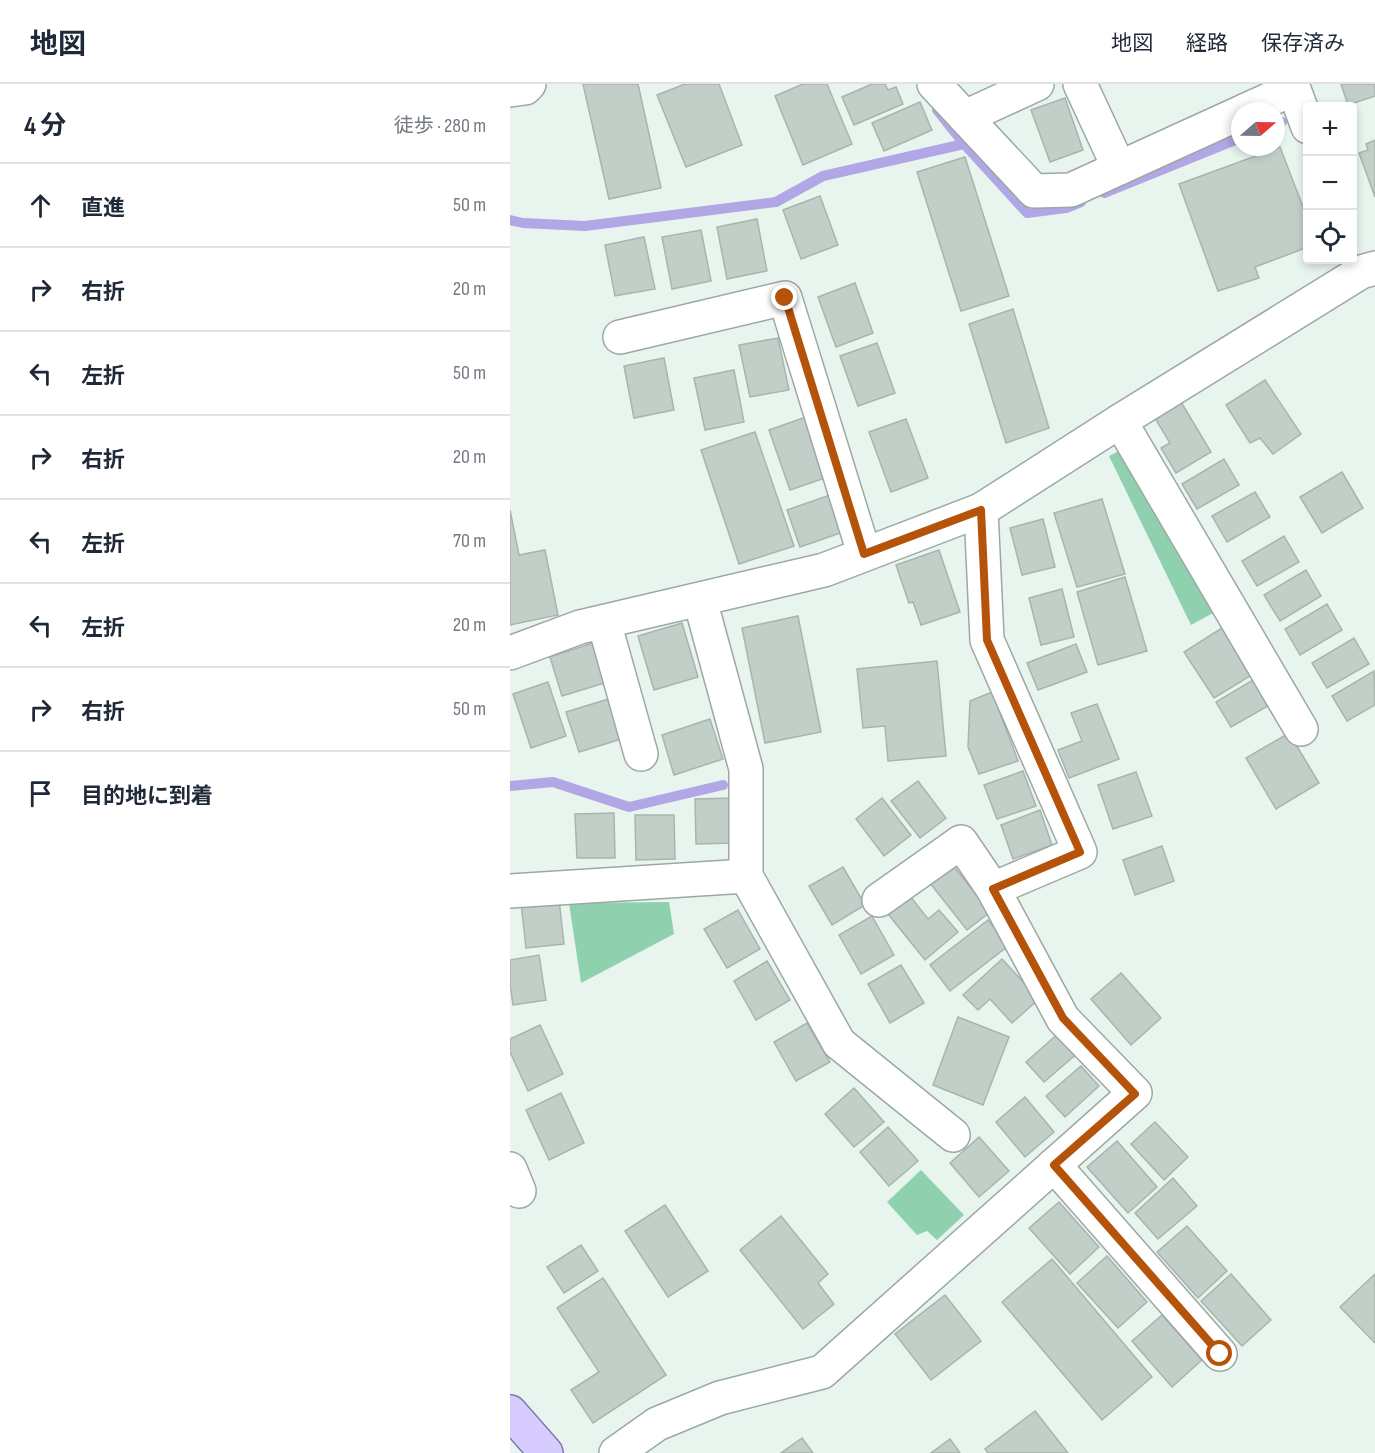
<!DOCTYPE html>
<html lang="ja">
<head>
<meta charset="utf-8">
<style>
	:root { --surface:#fff; --page:#f2f2f3; --text:#1f2937; --muted:#747a83; --line:#e0e1e3 }
	body { margin:0; font-family:"Sofia Sans Condensed","Noto Sans JP",sans-serif; background:var(--page); color:var(--text) }
	.controls { position:absolute; right:18px; top:18px; display:grid; overflow:hidden; border-radius:6px; box-shadow:0 3px 9px #0003 }
	.controls button { width:54px; height:54px; display:grid; place-items:center; padding:0; border:0; border-bottom:2px solid var(--line); background:var(--surface); color:var(--text); font:30px sans-serif }
	.compass { position:absolute; left:721px; top:18px; width:54px; height:54px; border-radius:50%; background:var(--surface); box-shadow:0 3px 9px #0003; rotate:70deg }
	.stop { position:absolute; width:18px; height:18px; margin:-14px; border:4px solid #b45309; border-radius:50%; background:#fff }
	.stop.end { background:#b45309; border-color:#fff; box-shadow:0 2px 6px #0008 }
	.list { margin:0; padding:0; list-style:none }
	h2 { display:flex; justify-content:space-between; align-items:center; height:78px; margin:0; padding:0 24px; font-size:26px }
	h2 small { font-size:20px; font-weight:400; color:var(--muted) }
	.list li { display:grid; grid-template-columns:39px 1fr auto; gap:18px; align-items:center; box-sizing:border-box; height:84px; padding:0 24px; border-top:2px solid var(--line) }
	.list b { display:block; font-size:22px; white-space:nowrap }
	.list em { font-size:20px; font-style:normal; color:var(--muted) }
	.icon { flex:none; width:33px; height:33px; fill:none; stroke:currentColor; stroke-width:2; stroke-linecap:round; stroke-linejoin:round }
	.map { position:relative; flex:none; width:865px; height:1369px; overflow:hidden }
	header { display:flex; align-items:center; gap:36px; box-sizing:border-box; height:84px; padding:0 30px; background:var(--surface); border-bottom:2px solid var(--line) }
	header strong { font-size:28px }
	nav { display:flex; gap:33px; margin-inline-start:auto; font-size:21px }
	main { display:flex }
	aside { flex:1; background:var(--surface) }
	.map>svg:first-child { display:block }
</style>
</head>
<body>
<header>
<strong>地図</strong>
<nav><a>地図</a><a>経路</a><a>保存済み</a></nav>
</header>
<main>
<aside>
<h2>4 分<small>徒歩 · 280 m</small></h2>
<ul class="list">
<li><svg class="icon" aria-label="ahead" viewBox="0 0 24 24"><path d="M12 20V5M6 11l6-6 6 6"/></svg><div><b>直進</b></div><em>50 m</em></li>
<li><svg class="icon" aria-label="right" viewBox="0 0 24 24"><path d="M7 20v-9h11M14 6l5 5-5 5"/></svg><div><b>右折</b></div><em>20 m</em></li>
<li><svg class="icon" aria-label="left" viewBox="0 0 24 24"><path d="M17 20v-9H6M10 6l-5 5 5 5"/></svg><div><b>左折</b></div><em>50 m</em></li>
<li><svg class="icon" aria-label="right" viewBox="0 0 24 24"><path d="M7 20v-9h11M14 6l5 5-5 5"/></svg><div><b>右折</b></div><em>20 m</em></li>
<li><svg class="icon" aria-label="left" viewBox="0 0 24 24"><path d="M17 20v-9H6M10 6l-5 5 5 5"/></svg><div><b>左折</b></div><em>70 m</em></li>
<li><svg class="icon" aria-label="left" viewBox="0 0 24 24"><path d="M17 20v-9H6M10 6l-5 5 5 5"/></svg><div><b>左折</b></div><em>20 m</em></li>
<li><svg class="icon" aria-label="right" viewBox="0 0 24 24"><path d="M7 20v-9h11M14 6l5 5-5 5"/></svg><div><b>右折</b></div><em>50 m</em></li>
<li><svg class="icon" aria-label="arrive" viewBox="0 0 24 24"><path d="M6 21V4h12l-3 4 3 4H6"/></svg><div><b>目的地に到着</b></div></li>
</ul>
</aside>
<div class="map">
<svg width="865" height="1369" viewBox="0 0 865 1369">
	<rect width="100%" height="100%" fill="#e8f5ee"/>
	<g fill="#8fd1af">
		<polygon points="609,367 705,528 681,541 599,372"/>
		<polygon points="159,818 164,850 71,899 59,819"/>
		<polygon points="411,1086 454,1131 427,1156 417,1147 407,1151 377,1118"/>
	</g>
	<g fill="none" stroke-linecap="round" stroke-linejoin="round">
		<g stroke="#b1a6e6" stroke-width="10">
			<polyline points="427,26 454,60 517,129 556,124 571,118"/>
			<polyline points="766,40 772,38"/>
			<polyline points="594,109 730,54"/>
			<polyline points="0,136 13,139 75,142 266,118 313,92 454,60"/>
			<polyline points="0,702 43,698 119,723 213,701"/>
		</g>
	</g>
	<g fill="#c2cfc8" stroke="#a8b4ad" stroke-width="1.5">
		<polygon points="73,0 128,0 151,104 99,115"/>
		<polygon points="175,0 209,0 232,61 176,83 147,11"/>
		<polygon points="293,0 317,0 342,60 293,81 265,12"/>
		<polygon points="362,0 375,0 378,6 386,3 393,20 344,41 332,13"/>
		<polygon points="831,0 865,0 865,12 838,21"/>
		<polygon points="555,14 573,66 540,78 521,26"/>
		<polygon points="410,18 422,46 374,67 362,39"/>
		<polygon points="865,56 865,113 849,69 858,66 856,60"/>
		<polygon points="770,63 798,136 798,163 745,183 749,194 708,207 669,100"/>
		<polygon points="455,73 499,212 451,227 407,88"/>
		<polygon points="310,112 328,161 291,175 273,126"/>
		<polygon points="247,135 257,187 217,195 207,143"/>
		<polygon points="191,146 201,197 162,205 152,153"/>
		<polygon points="134,153 145,205 105,212 95,161"/>
		<polygon points="345,199 363,249 326,263 308,213"/>
		<polygon points="503,225 539,344 496,359 459,240"/>
		<polygon points="268,254 279,306 240,313 229,261"/>
		<polygon points="367,259 385,309 348,322 330,272"/>
		<polygon points="154,274 164,326 124,334 114,282"/>
		<polygon points="224,286 234,338 195,346 184,294"/>
		<polygon points="755,296 791,350 763,370 750,354 740,359 716,321"/>
		<polygon points="671,318 701,368 666,389 651,364 660,359 645,334"/>
		<polygon points="296,333 318,393 280,406 259,346"/>
		<polygon points="396,335 418,394 381,408 359,348"/>
		<polygon points="245,348 284,462 229,480 191,366"/>
		<polygon points="714,375 729,401 687,425 672,400"/>
		<polygon points="832,388 853,424 812,449 790,413"/>
		<polygon points="745,408 760,433 717,458 702,432"/>
		<polygon points="323,410 336,447 290,463 277,426"/>
		<polygon points="592,415 615,490 567,503 544,429"/>
		<polygon points="0,426 9,471 35,466 48,531 0,541"/>
		<polygon points="533,435 545,483 512,491 500,444"/>
		<polygon points="774,452 789,478 747,502 732,477"/>
		<polygon points="429,466 450,528 411,541 403,518 399,519 386,481"/>
		<polygon points="796,486 811,512 770,537 754,511"/>
		<polygon points="615,493 637,567 588,581 567,508"/>
		<polygon points="552,505 564,553 531,561 519,514"/>
		<polygon points="817,520 832,546 790,571 775,545"/>
		<polygon points="288,532 311,648 255,659 232,544"/>
		<polygon points="172,539 188,593 144,606 128,552"/>
		<polygon points="715,542 745,589 704,614 674,568"/>
		<polygon points="844,554 859,580 817,604 802,579"/>
		<polygon points="89,557 101,597 52,612 40,573"/>
		<polygon points="566,560 577,588 528,606 517,579"/>
		<polygon points="427,577 436,672 378,677 375,642 353,644 347,585"/>
		<polygon points="864,587 865,621 837,637 822,612"/>
		<polygon points="748,593 763,619 721,643 706,618"/>
		<polygon points="38,598 56,652 21,664 3,610"/>
		<polygon points="482,608 508,677 469,690 458,663 460,617"/>
		<polygon points="105,613 118,653 69,668 56,628"/>
		<polygon points="587,620 609,675 559,694 548,666 572,657 561,629"/>
		<polygon points="200,635 213,675 164,691 152,651"/>
		<polygon points="779,649 809,699 766,725 736,674"/>
		<polygon points="513,687 526,722 487,735 474,701"/>
		<polygon points="626,688 642,732 603,745 588,701"/>
		<polygon points="408,697 436,734 410,754 381,717"/>
		<polygon points="224,714 224,759 186,760 185,715"/>
		<polygon points="372,714 401,751 374,772 346,735"/>
		<polygon points="530,726 542,761 503,775 491,741"/>
		<polygon points="104,729 105,774 67,774 65,730"/>
		<polygon points="125,731 164,731 165,775 126,776"/>
		<polygon points="652,762 664,797 625,811 613,776"/>
		<polygon points="442,780 480,828 457,846 419,798"/>
		<polygon points="333,783 355,821 322,841 299,802"/>
		<polygon points="400,812 418,835 429,826 448,848 415,876 378,830"/>
		<polygon points="49,815 54,860 16,864 11,819"/>
		<polygon points="228,826 250,865 217,884 194,845"/>
		<polygon points="362,832 384,871 351,890 329,851"/>
		<polygon points="478,836 498,862 440,907 420,881"/>
		<polygon points="29,871 36,916 3,921 0,900 0,876"/>
		<polygon points="492,875 529,915 502,939 480,915 468,926 453,911"/>
		<polygon points="257,877 280,916 246,936 224,897"/>
		<polygon points="391,881 414,919 380,939 358,900"/>
		<polygon points="611,889 651,934 621,961 581,915"/>
		<polygon points="448,933 499,953 473,1021 423,1001"/>
		<polygon points="297,939 320,978 286,997 264,958"/>
		<polygon points="30,941 53,990 18,1007 0,968 0,955"/>
		<polygon points="551,947 569,968 534,998 516,978"/>
		<polygon points="571,982 589,1002 555,1033 536,1012"/>
		<polygon points="344,1004 374,1038 344,1063 315,1030"/>
		<polygon points="51,1009 74,1059 39,1076 16,1026"/>
		<polygon points="515,1013 544,1048 515,1073 486,1038"/>
		<polygon points="645,1038 678,1073 654,1096 621,1060"/>
		<polygon points="378,1043 408,1077 379,1102 350,1068"/>
		<polygon points="469,1053 499,1087 469,1113 440,1079"/>
		<polygon points="607,1057 647,1103 618,1129 577,1083"/>
		<polygon points="663,1094 687,1122 648,1155 625,1129"/>
		<polygon points="549,1118 589,1163 560,1190 519,1144"/>
		<polygon points="155,1121 198,1187 158,1213 115,1147"/>
		<polygon points="271,1132 318,1190 308,1199 324,1220 293,1245 230,1166"/>
		<polygon points="677,1142 717,1187 688,1214 647,1168"/>
		<polygon points="71,1161 88,1187 54,1209 37,1183"/>
		<polygon points="597,1172 637,1218 608,1244 567,1199"/>
		<polygon points="542,1175 642,1293 592,1336 492,1218"/>
		<polygon points="721,1190 761,1236 732,1262 691,1217"/>
		<polygon points="865,1190 865,1259 830,1223"/>
		<polygon points="93,1194 156,1291 83,1339 61,1306 89,1288 47,1224"/>
		<polygon points="435,1211 471,1257 421,1296 385,1250"/>
		<polygon points="652,1231 692,1276 662,1303 622,1257"/>
		<polygon points="525,1327 558,1369 478,1369 475,1365"/>
		<polygon points="292,1354 303,1369 271,1369"/>
		<polygon points="440,1355 450,1369 421,1369"/>
	</g>
	<g fill="none" stroke-linecap="round" stroke-linejoin="round">
		<g stroke="#9ca9a2" stroke-width="36">
			<g id="minor">
				<polyline points="424,0 524,107 561,106 730,29"/>
				<polyline points="570,0 609,84"/>
				<polyline points="782,0 798,43"/>
				<polyline points="0,6 15,4 19,0"/>
				<polyline points="734,27 783,5"/>
				<polyline points="455,33 527,0"/>
				<polyline points="110,253 275,214 354,469"/>
				<polyline points="610,337 791,645"/>
				<polyline points="190,516 236,685 236,792 329,959 443,1051"/>
				<polyline points="94,538 131,670"/>
				<polyline points="0,569 70,543 314,486 471,426 610,337 851,188 865,184"/>
				<polyline points="0,807 236,792"/>
				<polyline points="369,816 451,758 483,805"/>
				<polyline points="544,1081 710,1270"/>
				<polyline points="0,1085 9,1107"/>
				<polyline points="106,1369 147,1340 210,1314 312,1288 625,1009 553,935 483,805 570,768 477,556 471,426"/>
			</g>
		</g>
		<g stroke="#8178ae" stroke-width="36">
			<polyline id="major" points="0,1328 36,1369"/>
		</g>
		<use href="#minor" stroke="#fff" stroke-width="33"/>
		<use href="#major" stroke="#d6ccfe" stroke-width="33"/>
	</g>
	<g fill="none" stroke-linecap="round" stroke-linejoin="round">
		<polyline stroke="#b45309" stroke-width="8" points="275,214 354,470 471,426 477,556 570,768 483,805 553,934 625,1010 544,1081 710,1270"/>
	</g>
</svg>
<div class="controls">
<button>+</button>
<button>−</button>
<button><svg class="icon" aria-label="locate" viewBox="0 0 24 24"><circle cx="12" cy="12" r="6"/><path d="M12 2v4M12 18v4M2 12h4M18 12h4"/></svg></button>
</div>
<svg class="compass" viewBox="-18 -18 36 36"><path d="M0-13l5 13h-10z" fill="#e53935"/><path d="M0 13l5-13h-10z" fill="#747a83"/></svg>
<div class="stop" style="left:710px;top:1270px"></div>
<div class="stop end" style="left:275px;top:214px"></div>
</div>
</main>
</body>
</html>
